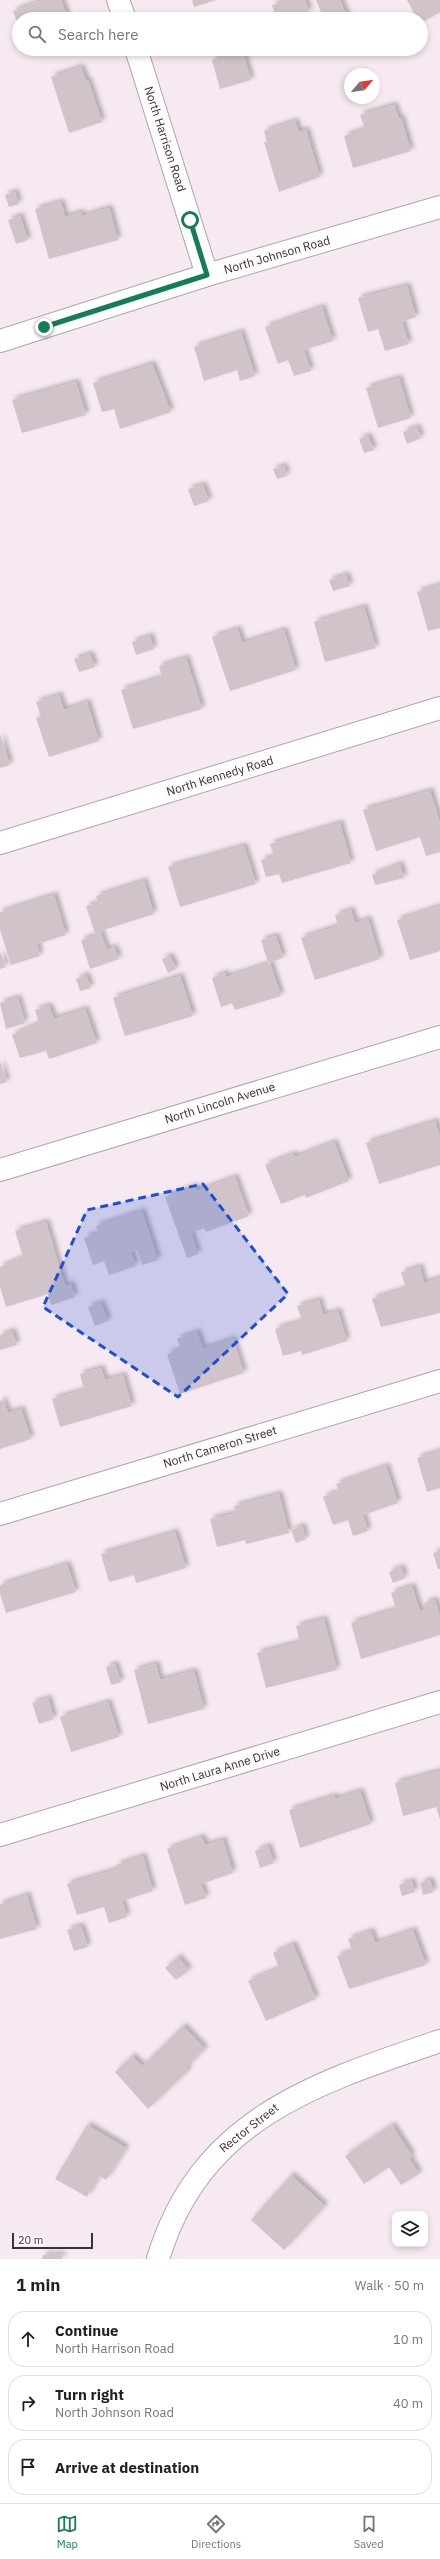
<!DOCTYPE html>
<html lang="en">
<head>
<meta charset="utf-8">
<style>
	:root { --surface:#fff; --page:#f2f2f2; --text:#202124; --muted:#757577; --line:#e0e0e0; --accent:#147d57 }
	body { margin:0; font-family:"IBM Plex Sans",sans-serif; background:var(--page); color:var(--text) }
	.controls { position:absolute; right:12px; bottom:12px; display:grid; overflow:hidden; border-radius:8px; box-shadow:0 2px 6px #0003 }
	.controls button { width:36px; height:36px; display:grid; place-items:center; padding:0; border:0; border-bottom:1px solid var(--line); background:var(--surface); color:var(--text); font:20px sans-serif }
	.compass { position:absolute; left:344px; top:68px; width:36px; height:36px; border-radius:50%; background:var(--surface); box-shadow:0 2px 6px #0003; rotate:61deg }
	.scale { position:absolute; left:12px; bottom:10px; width:81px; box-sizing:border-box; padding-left:4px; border:2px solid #373235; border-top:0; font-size:11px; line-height:14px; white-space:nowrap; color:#373235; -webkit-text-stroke:3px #fff9fd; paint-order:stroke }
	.stop { position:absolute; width:12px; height:12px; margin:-9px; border:3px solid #147d57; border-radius:50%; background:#fff }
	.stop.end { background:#147d57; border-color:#fff; box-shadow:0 1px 4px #0008 }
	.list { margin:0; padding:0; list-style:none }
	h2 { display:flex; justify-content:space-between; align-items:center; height:52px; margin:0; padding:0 16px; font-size:17px }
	h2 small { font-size:13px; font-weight:400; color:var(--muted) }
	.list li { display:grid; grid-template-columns:26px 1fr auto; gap:12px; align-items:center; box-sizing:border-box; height:56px; margin:0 8px 8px; padding:0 8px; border:1px solid var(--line); border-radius:16px }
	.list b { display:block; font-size:15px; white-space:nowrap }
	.list p { margin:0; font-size:13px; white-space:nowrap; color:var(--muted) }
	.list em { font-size:13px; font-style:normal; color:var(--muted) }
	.icon { flex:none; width:22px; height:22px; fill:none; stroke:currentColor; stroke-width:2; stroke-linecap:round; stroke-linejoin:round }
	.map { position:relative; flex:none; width:440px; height:2259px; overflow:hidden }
	.search { position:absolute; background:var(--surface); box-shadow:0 2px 6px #0003; left:12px; right:12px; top:12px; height:44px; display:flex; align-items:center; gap:10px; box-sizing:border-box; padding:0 14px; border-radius:22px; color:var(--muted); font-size:15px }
	.sheet { height:244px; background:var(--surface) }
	nav { display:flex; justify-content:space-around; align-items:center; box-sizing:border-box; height:56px; border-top:1px solid var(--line); background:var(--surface); font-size:11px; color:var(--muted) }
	nav a { display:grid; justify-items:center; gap:2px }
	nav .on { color:var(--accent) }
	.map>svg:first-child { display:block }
</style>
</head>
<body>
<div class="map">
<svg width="440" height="2259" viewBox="0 0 440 2259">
	<defs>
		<filter id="shadow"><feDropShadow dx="3.5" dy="-3.5" stdDeviation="2" flood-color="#0004"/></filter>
	</defs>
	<rect width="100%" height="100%" fill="#f7e9f1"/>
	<g fill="#d0c3ca" filter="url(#shadow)">
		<polygon points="43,0 61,0 68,19 19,19 19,28 13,11"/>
		<polygon points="192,0 216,0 194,7"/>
		<polygon points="289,0 305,0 309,12 286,19 276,19 272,5"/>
		<polygon points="316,0 340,0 348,19 324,19"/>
		<polygon points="407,0 440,0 440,12 421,23 421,19 417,19"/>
		<polygon points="215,49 242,49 251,80 220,89 212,60 217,58"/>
		<polygon points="81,67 86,81 88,80 102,122 69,133 51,77"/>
		<polygon points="394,105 399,119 401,118 411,151 353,168 344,136 365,129 360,115"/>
		<polygon points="295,121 299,132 306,130 320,177 279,192 264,142 267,142 264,131"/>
		<polygon points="15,192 19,204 9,207 5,195"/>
		<polygon points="61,202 65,217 81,212 82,216 109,208 118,240 49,259 35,209"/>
		<polygon points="20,216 28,240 16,244 8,220"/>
		<polygon points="407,286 416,317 402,322 409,344 385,351 378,329 368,332 358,298"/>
		<polygon points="322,307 333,341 304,350 311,371 294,376 288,360 278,364 265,327"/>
		<polygon points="241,332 255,376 240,381 237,370 204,381 194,347"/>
		<polygon points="152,364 171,412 120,429 114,409 102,412 93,383"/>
		<polygon points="399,378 411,418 378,428 366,388"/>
		<polygon points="76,382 86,415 22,433 12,400"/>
		<polygon points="417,427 421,438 407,444 403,432"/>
		<polygon points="368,436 374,450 364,453 359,439"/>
		<polygon points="284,466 287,476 277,479 273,469"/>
		<polygon points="203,485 209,501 194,506 188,489"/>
		<polygon points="346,575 350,586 333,591 329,580"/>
		<polygon points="440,585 440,628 428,631 417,592"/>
		<polygon points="364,607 376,648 325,662 314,622"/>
		<polygon points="238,629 242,643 284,630 296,670 230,691 212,637"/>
		<polygon points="150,636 154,649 136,655 132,642"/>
		<polygon points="90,654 95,667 79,672 74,659"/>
		<polygon points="186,658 202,709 133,729 121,690 162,677 159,666"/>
		<polygon points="59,695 64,710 87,702 99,741 49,757 36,718 41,716 36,702"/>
		<polygon points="0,734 10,765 0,768"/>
		<polygon points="430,791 440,823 440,852 426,856 420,837 376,851 363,810"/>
		<polygon points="340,823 351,863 282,883 279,874 266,877 261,860 274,857 270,844"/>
		<polygon points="244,846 256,884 180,907 168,867"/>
		<polygon points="400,864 404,878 375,885 372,875"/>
		<polygon points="144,881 154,914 100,931 107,950 114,947 119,959 90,969 81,940 98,935 97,933 95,934 86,906 98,903 96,896"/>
		<polygon points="54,895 66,935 37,944 40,956 11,965 0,930 0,912"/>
		<polygon points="440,906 440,951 410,960 397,920"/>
		<polygon points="351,910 355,923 368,919 380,959 315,980 301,938 338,926 335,915"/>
		<polygon points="276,936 283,958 268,963 261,940"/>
		<polygon points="0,952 6,967 0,969"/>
		<polygon points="170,956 176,969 168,973 162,959"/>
		<polygon points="270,963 281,996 235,1010 232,1003 221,1007 212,978 225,973 226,977"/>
		<polygon points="86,975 91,988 80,991 76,979"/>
		<polygon points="180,976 193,1016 125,1036 113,998"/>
		<polygon points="18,998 25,1023 6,1029 0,1003"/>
		<polygon points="49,1006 54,1019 85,1009 97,1043 49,1059 46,1051 20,1058 12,1035 39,1023 35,1010"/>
		<polygon points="0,1061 7,1082 0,1084"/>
		<polygon points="435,1121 440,1138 440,1165 379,1184 366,1143"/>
		<polygon points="334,1142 349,1181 306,1198 305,1195 281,1204 265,1165 293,1154 295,1157"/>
		<polygon points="235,1177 249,1216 206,1232 204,1228 191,1233 198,1254 187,1258 165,1197 195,1186 197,1191"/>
		<polygon points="142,1211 158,1260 142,1265 137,1250 131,1252 136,1266 109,1275 104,1261 93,1265 84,1238 98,1233 96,1226"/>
		<polygon points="46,1222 65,1286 71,1284 75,1297 51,1305 48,1294 6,1307 0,1287 0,1267 23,1257 15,1231"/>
		<polygon points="420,1267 424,1283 440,1278 440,1313 381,1327 372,1299 406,1288 401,1272"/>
		<polygon points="319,1300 323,1315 338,1311 347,1341 302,1355 301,1351 283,1356 275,1329 302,1321 297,1306"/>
		<polygon points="101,1303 108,1321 95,1326 88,1307"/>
		<polygon points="12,1331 17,1345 0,1350 0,1335"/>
		<polygon points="197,1332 203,1349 233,1339 244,1373 180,1394 167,1354 181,1349 177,1339"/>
		<polygon points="101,1368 105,1380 123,1375 132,1406 60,1427 52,1399 84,1390 80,1374"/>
		<polygon points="3,1400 8,1413 21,1409 31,1439 0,1449 0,1401"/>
		<polygon points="440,1451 440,1488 427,1492 417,1458"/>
		<polygon points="386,1466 398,1503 363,1515 368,1531 353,1536 348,1520 333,1525 323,1497 339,1491 336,1484"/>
		<polygon points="279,1494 289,1533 246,1544 245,1540 217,1547 210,1519 236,1513 234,1506"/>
		<polygon points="302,1526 306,1539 296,1543 291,1530"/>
		<polygon points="175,1532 186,1568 136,1583 134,1575 109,1582 101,1554"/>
		<polygon points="440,1551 440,1569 438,1569 433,1553"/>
		<polygon points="67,1564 76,1592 6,1613 0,1594 0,1585"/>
		<polygon points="401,1567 405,1578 393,1583 389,1572"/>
		<polygon points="412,1586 420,1611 426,1609 424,1603 435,1600 440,1616 440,1635 361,1659 351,1623 396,1609 391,1593"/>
		<polygon points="324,1619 337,1670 266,1688 257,1653 300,1642 296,1626"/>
		<polygon points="115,1664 121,1682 111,1685 106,1667"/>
		<polygon points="156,1664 160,1680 194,1671 204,1709 148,1724 134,1670"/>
		<polygon points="48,1698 54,1719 39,1724 32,1703"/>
		<polygon points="108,1702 119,1737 71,1752 60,1717"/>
		<polygon points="440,1771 440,1819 436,1807 403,1816 395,1783"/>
		<polygon points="360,1791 371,1824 300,1848 289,1810 334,1796 335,1799"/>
		<polygon points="202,1837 205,1845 223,1840 233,1873 201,1884 206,1898 185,1905 167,1849"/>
		<polygon points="268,1846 274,1863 260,1868 255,1851"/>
		<polygon points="143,1856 153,1891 122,1901 127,1917 109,1923 104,1907 77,1915 67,1884 118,1869 116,1865"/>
		<polygon points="430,1880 434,1892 423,1895 420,1883"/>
		<polygon points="412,1881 415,1892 402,1896 399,1885"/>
		<polygon points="27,1895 37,1929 0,1939 0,1904"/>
		<polygon points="81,1926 88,1947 74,1951 67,1930"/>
		<polygon points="413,1930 426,1965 349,1989 337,1956 352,1951 348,1939 371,1931 375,1943"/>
		<polygon points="293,1944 316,1999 266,2021 248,1981 279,1968 273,1953"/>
		<polygon points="178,1957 189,1970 176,1980 165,1968"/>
		<polygon points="183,2026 205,2049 186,2068 189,2070 148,2109 115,2072 132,2056 142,2066"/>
		<polygon points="87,2125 126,2148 106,2180 99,2176 87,2197 55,2179"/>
		<polygon points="392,2125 412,2156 409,2158 419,2174 401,2185 389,2167 364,2184 345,2156"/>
		<polygon points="291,2175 325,2206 284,2250 251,2220"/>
		<polygon points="43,2255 62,2255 62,2259 42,2259"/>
	</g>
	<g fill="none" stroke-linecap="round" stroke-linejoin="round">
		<g stroke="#b0a3aa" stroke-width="24">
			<g id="minor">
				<polyline points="118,0 125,19"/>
				<polyline points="136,49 207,275"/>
				<polyline points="0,341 207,275 440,207"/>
				<polyline points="0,843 440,708"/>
				<polyline points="0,1170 440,1037"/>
				<polyline points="0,1514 440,1381"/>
				<polyline points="0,1835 440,1702"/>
				<path d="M158,2259C200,2119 315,2083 440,2041"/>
			</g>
		</g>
		<use href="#minor" stroke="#fff" stroke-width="22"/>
	</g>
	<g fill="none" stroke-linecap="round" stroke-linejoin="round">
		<polyline stroke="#147d57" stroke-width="5" points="44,327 207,275 190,220"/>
	</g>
	<path fill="#1d4ed8" fill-opacity="0.2" stroke="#1d4ed8" stroke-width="3" stroke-dasharray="8 5" stroke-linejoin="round" d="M203,1184L288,1294L178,1397L43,1307L87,1210Z"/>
	<g text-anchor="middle" stroke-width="4" stroke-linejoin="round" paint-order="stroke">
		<g font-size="12" fill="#373235" stroke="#fff9fd">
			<text transform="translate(165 139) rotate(72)" y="4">North Harrison Road</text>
			<text transform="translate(277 255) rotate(-16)" y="4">North Johnson Road</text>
			<text transform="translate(220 776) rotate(-17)" y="4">North Kennedy Road</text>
			<text transform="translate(220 1103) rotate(-17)" y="4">North Lincoln Avenue</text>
			<text transform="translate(220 1447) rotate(-17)" y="4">North Cameron Street</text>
			<text transform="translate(220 1769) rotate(-17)" y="4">North Laura Anne Drive</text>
			<text transform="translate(249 2128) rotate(-38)" y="4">Rector Street</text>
		</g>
	</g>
</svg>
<div class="controls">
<button><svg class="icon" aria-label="layers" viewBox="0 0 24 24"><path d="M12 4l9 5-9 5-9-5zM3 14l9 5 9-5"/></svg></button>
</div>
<svg class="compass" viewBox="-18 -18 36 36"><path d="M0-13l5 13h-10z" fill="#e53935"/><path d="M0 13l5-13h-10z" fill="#757577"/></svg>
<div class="scale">20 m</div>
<div class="stop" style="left:190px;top:220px"></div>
<div class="stop end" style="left:44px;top:327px"></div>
<div class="search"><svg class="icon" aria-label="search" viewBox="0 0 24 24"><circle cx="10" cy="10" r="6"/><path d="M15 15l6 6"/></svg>Search here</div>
</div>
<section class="sheet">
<h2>1 min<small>Walk · 50 m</small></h2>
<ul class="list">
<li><svg class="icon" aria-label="ahead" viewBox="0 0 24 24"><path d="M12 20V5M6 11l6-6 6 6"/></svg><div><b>Continue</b><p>North Harrison Road</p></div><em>10 m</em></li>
<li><svg class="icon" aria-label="right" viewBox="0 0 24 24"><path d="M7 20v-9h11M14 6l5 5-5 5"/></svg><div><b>Turn right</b><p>North Johnson Road</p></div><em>40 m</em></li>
<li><svg class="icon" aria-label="arrive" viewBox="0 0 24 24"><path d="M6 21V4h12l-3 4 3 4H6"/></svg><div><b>Arrive at destination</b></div></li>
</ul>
</section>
<nav>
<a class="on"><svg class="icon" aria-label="map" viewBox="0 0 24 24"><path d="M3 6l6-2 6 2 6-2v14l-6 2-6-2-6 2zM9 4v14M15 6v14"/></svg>Map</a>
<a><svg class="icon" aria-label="directions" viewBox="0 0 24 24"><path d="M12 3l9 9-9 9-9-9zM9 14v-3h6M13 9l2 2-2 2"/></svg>Directions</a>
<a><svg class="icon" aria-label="saved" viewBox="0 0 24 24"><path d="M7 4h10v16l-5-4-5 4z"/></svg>Saved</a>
</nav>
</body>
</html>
